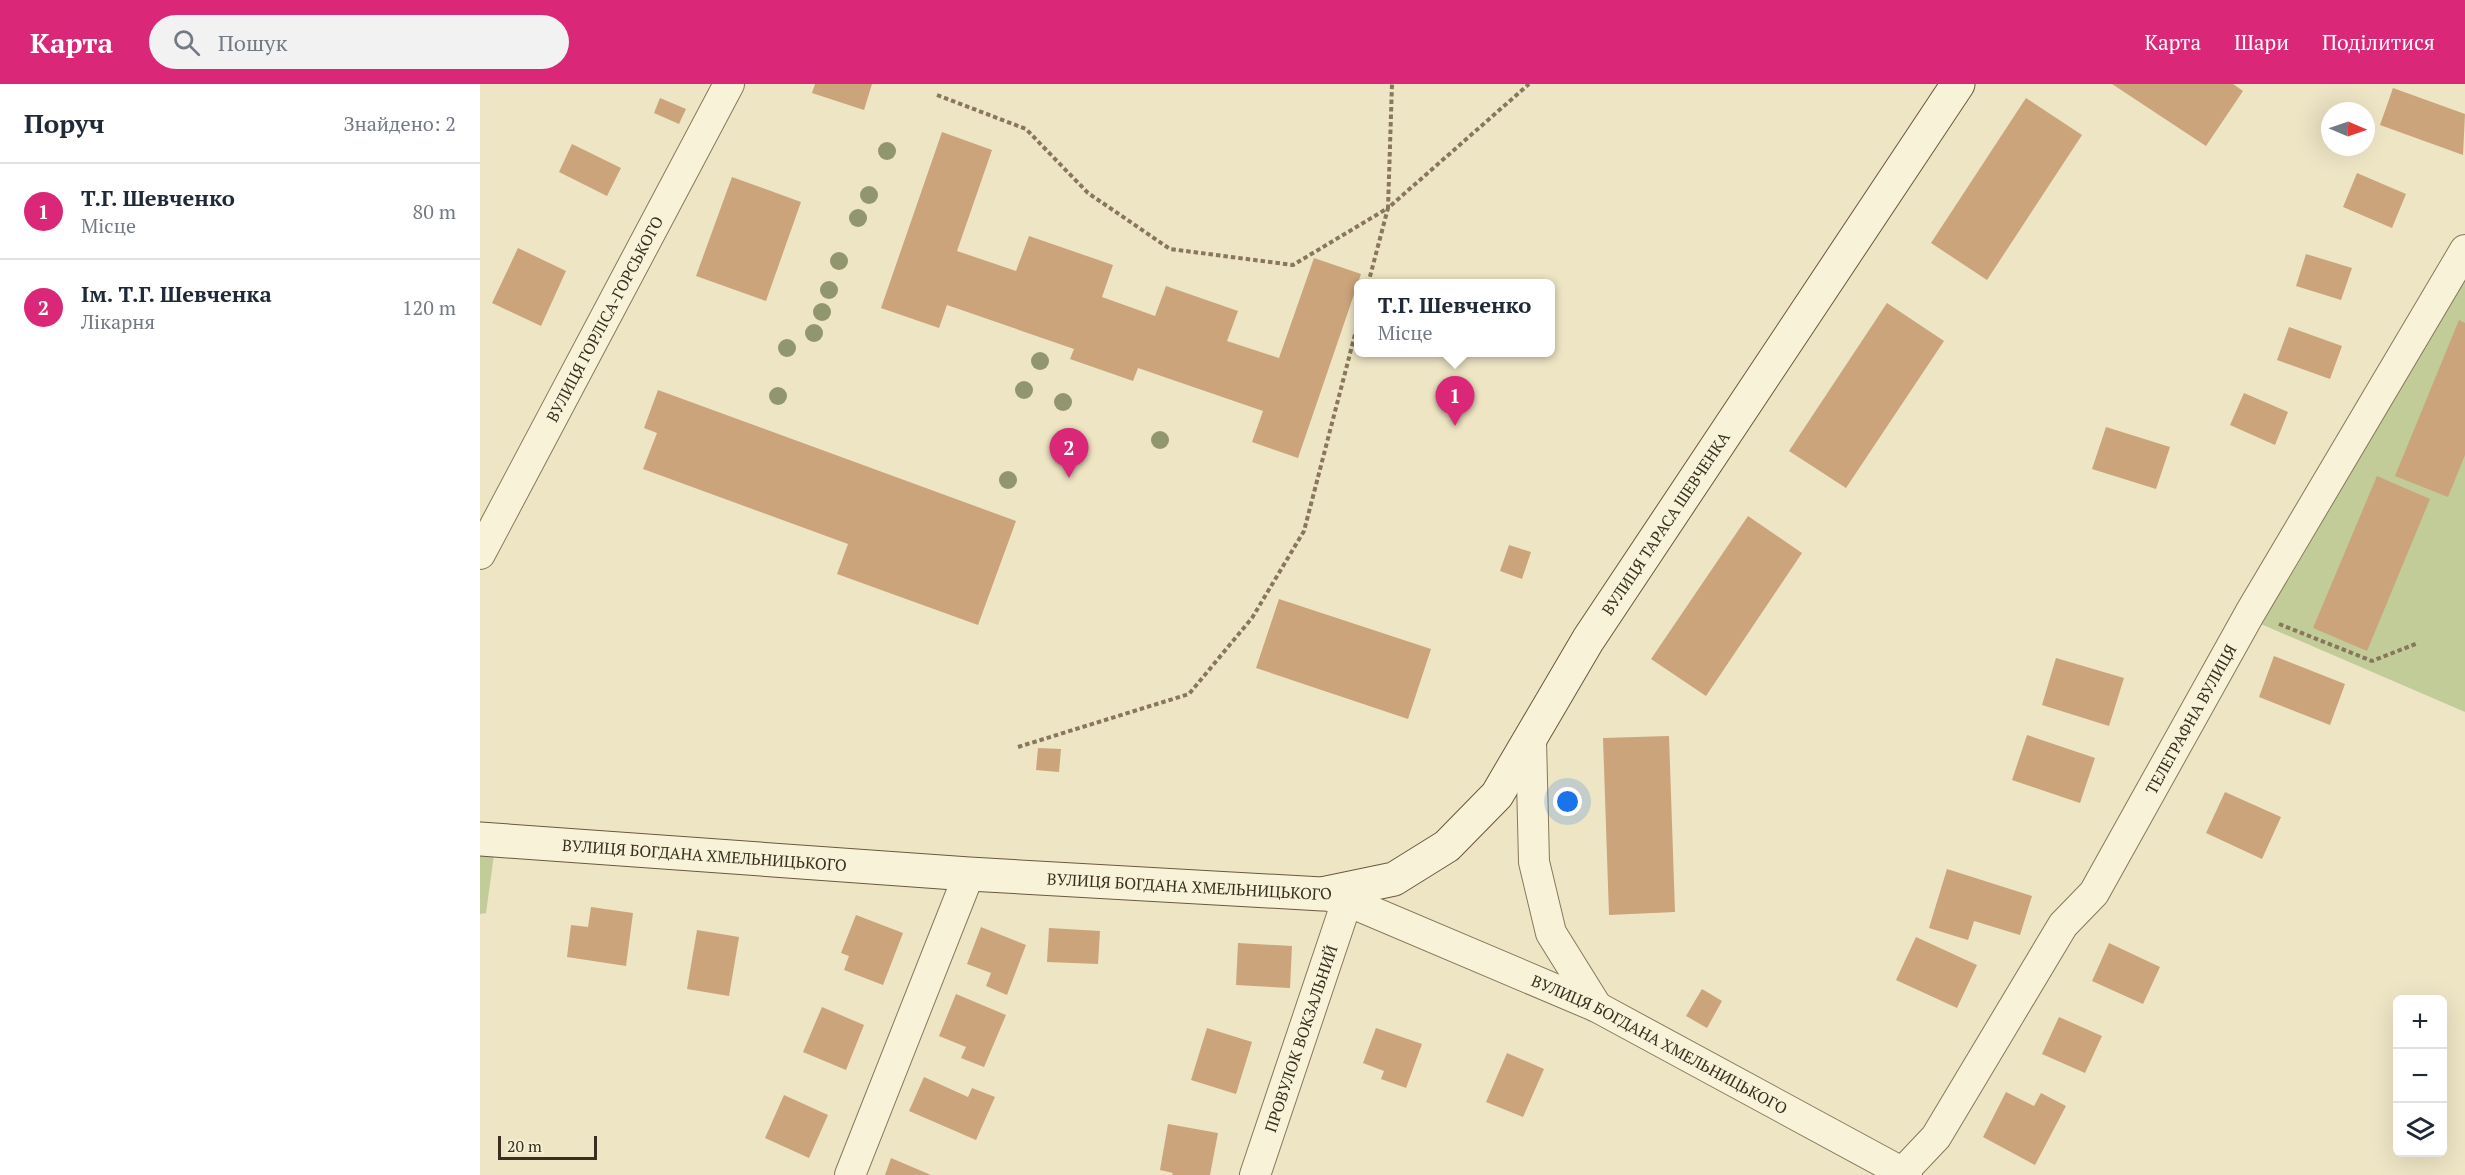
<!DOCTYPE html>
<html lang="uk">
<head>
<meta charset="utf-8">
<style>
	:root { --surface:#fff; --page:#f2f2f3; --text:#1f2937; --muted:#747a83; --line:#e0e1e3; --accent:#db2777 }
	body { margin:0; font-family:"PT Serif",serif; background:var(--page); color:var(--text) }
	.controls { position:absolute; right:18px; bottom:18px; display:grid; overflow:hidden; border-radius:9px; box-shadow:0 6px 24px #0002 }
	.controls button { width:54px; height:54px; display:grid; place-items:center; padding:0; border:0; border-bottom:2px solid var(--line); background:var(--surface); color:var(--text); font:30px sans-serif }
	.compass { position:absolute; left:1841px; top:18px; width:54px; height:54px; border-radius:50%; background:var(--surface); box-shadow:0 6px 24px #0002; rotate:92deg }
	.scale { position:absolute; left:18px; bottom:15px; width:99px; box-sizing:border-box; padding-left:6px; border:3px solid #392e1f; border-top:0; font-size:16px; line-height:21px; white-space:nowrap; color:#392e1f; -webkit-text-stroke:4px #f5efd4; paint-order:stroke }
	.you { position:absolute; left:1088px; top:718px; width:21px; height:21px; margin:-15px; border:4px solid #fff; border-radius:50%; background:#1a73e8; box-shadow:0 0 0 9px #1a73e833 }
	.badge { display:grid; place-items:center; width:39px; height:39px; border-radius:50%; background:var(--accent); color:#fff; font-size:20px; font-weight:700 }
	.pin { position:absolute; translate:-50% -50px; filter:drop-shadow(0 2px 3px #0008) }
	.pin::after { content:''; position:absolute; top:32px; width:21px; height:18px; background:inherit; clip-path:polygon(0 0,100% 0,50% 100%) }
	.popup { position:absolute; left:874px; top:195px; width:201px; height:78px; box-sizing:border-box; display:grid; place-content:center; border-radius:9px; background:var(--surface); filter:drop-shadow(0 2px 4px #0005); font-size:20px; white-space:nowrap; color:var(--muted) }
	.popup b { font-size:22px; color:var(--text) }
	.popup::after { content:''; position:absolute; left:50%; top:100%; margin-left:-12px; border:12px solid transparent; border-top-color:var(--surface) }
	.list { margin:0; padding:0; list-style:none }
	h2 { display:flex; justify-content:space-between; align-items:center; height:78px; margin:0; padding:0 24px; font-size:26px }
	h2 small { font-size:20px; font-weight:400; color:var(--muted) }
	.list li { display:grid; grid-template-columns:39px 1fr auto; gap:18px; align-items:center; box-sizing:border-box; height:96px; padding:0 24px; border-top:2px solid var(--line) }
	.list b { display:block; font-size:22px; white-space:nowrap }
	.list p { margin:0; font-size:20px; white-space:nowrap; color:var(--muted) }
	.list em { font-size:20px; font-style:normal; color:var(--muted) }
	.icon { flex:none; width:33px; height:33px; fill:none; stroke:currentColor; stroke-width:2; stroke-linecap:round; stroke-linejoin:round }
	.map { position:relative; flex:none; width:1985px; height:1091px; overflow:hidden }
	header { display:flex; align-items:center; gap:36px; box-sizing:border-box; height:84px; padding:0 30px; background:var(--accent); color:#fff }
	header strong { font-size:28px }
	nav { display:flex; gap:33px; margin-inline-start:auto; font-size:21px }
	.search { width:420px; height:54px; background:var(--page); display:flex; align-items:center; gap:15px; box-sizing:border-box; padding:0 21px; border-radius:33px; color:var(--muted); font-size:22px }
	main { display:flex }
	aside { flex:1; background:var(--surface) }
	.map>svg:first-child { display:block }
</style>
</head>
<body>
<header>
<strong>Карта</strong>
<div class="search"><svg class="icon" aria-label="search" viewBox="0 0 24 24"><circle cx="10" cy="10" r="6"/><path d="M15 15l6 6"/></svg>Пошук</div>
<nav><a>Карта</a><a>Шари</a><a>Поділитися</a></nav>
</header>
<main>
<aside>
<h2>Поруч<small>Знайдено: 2</small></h2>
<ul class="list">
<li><span class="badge">1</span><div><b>Т.Г. Шевченко</b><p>Місце</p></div><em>80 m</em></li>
<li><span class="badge">2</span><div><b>Ім. Т.Г. Шевченка</b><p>Лікарня</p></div><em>120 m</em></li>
</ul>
</aside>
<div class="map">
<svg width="1985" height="1091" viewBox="0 0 1985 1091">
	<rect width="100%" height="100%" fill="#eee5c5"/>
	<g fill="#c1cc99">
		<polygon points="1985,166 1985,628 1767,534"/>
		<polygon points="0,755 16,756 6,829 0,830"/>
	</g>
	<g fill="#cba47b">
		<polygon points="335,0 392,0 384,26 332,9"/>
		<polygon points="1632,0 1753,0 1763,7 1726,62"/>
		<polygon points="1913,4 1985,30 1983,71 1900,41"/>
		<polygon points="180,14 206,25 199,40 174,29"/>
		<polygon points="1546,14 1602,51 1507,196 1451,159"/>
		<polygon points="462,48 512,66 477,167 536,187 549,152 633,181 622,213 675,232 686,202 758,227 747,257 799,274 834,174 881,190 818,374 772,358 783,327 658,284 653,297 590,275 594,265 467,221 459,244 401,224"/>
		<polygon points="92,60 141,84 127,112 79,88"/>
		<polygon points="1877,89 1926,110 1912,144 1863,123"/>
		<polygon points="252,93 321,118 286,217 216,192"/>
		<polygon points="38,164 86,187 61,242 12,219"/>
		<polygon points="1826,170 1872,184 1861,216 1816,202"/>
		<polygon points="1407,219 1464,257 1366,404 1309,367"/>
		<polygon points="1979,236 1985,239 1985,371 1968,413 1915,392"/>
		<polygon points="1809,243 1862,262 1850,295 1797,276"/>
		<polygon points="178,306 536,437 498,541 357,490 368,460 163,385 177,349 164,344"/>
		<polygon points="1764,309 1808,328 1795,361 1750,341"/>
		<polygon points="1626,343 1690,363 1676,405 1612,385"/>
		<polygon points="1897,392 1950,415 1887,567 1833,544"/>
		<polygon points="1268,432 1322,469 1226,612 1171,575"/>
		<polygon points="1029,461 1051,468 1042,495 1020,487"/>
		<polygon points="799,515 951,565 928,635 776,584"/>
		<polygon points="1794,572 1865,600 1850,641 1779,613"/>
		<polygon points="1576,574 1644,594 1629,642 1562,621"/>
		<polygon points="1547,651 1615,674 1600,719 1532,696"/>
		<polygon points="1189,652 1195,828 1129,831 1123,654"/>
		<polygon points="558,664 581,665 579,688 556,686"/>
		<polygon points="1745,708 1801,733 1782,775 1726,749"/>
		<polygon points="1467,785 1552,812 1540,851 1494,837 1488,856 1449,844"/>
		<polygon points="111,823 153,829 146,882 87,873 91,841 108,843"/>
		<polygon points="376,831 423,849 403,901 364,886 369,872 361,869"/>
		<polygon points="501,843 546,861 527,911 506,902 511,889 487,880"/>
		<polygon points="569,844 620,847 618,880 567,878"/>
		<polygon points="217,846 259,853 249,912 207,905"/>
		<polygon points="1436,853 1497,881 1477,924 1416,896"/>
		<polygon points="758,859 812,862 810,904 756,901"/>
		<polygon points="1629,859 1680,883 1663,920 1612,897"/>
		<polygon points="1222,905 1242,917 1227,944 1206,932"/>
		<polygon points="476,910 526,931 504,983 481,974 486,963 459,952"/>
		<polygon points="342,923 384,941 366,986 323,968"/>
		<polygon points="1579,933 1622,952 1605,989 1562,970"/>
		<polygon points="727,944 772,958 756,1010 711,996"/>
		<polygon points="896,944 942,960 926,1004 901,995 904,987 883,979"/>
		<polygon points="1027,969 1064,985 1043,1033 1006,1018"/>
		<polygon points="444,993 488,1013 492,1004 515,1013 496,1056 429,1027"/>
		<polygon points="1526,1008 1554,1022 1561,1009 1586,1022 1555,1081 1503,1053"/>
		<polygon points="304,1011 348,1031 329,1074 285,1054"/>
		<polygon points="688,1040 738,1049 730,1091 692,1091 693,1089 680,1086"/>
		<polygon points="411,1074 451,1091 405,1091"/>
	</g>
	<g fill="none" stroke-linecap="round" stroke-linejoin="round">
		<g stroke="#88775b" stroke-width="32">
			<g id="street">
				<path id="s1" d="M0,470L249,0"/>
				<polyline points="1051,656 1054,778 1071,849 1117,923"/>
				<path id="s2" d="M842,810L867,817L1117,923L1427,1091"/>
				<polyline points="370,1091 489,790"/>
				<path id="s3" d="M775,1091L867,817"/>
				<path id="s4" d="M1420,1091L1456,1053L1583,841L1614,809L1770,529L1985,166"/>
			</g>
		</g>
		<g stroke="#6a583e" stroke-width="35">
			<g id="secondary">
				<path id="s5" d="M0,755L489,790L842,810L914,795L967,762L1017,711L1108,556L1478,0"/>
			</g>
		</g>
		<g stroke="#88775b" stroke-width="4" stroke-dasharray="4.5 3" stroke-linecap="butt">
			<polyline points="457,11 546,45 608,109 690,165 813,181 908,124 912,0"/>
			<polyline points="888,200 908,124 1049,0"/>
			<polyline points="1799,540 1892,577 1938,559"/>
			<polyline points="538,663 709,610 772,534 824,447 879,235"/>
		</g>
		<use href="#street" stroke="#f8f2d8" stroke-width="30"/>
		<use href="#secondary" stroke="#f8f2d8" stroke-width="33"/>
	</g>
	<g fill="#91966e">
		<circle cx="407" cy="67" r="9"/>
		<circle cx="389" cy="111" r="9"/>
		<circle cx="378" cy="134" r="9"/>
		<circle cx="359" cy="177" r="9"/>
		<circle cx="349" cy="206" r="9"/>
		<circle cx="342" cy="228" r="9"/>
		<circle cx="334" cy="249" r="9"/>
		<circle cx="307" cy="264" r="9"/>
		<circle cx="560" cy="277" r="9"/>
		<circle cx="544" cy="306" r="9"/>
		<circle cx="298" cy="312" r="9"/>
		<circle cx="583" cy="318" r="9"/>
		<circle cx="680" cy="356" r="9"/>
		<circle cx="528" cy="396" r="9"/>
	</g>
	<g text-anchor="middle" stroke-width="4.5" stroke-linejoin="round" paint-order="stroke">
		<g font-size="16" fill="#392e1f" stroke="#f5efd4">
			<text dy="6" stroke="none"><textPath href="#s1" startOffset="266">ВУЛИЦЯ ГОРЛІСА-ГОРСЬКОГО</textPath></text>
			<text dy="6" stroke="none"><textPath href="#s5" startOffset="1371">ВУЛИЦЯ ТАРАСА ШЕВЧЕНКА</textPath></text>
			<text dy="6" stroke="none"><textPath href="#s4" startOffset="543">ТЕЛЕГРАФНА ВУЛИЦЯ</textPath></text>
			<text dy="6" stroke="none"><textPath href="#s5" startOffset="225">ВУЛИЦЯ БОГДАНА ХМЕЛЬНИЦЬКОГО</textPath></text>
			<text dy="6" stroke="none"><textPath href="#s5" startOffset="711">ВУЛИЦЯ БОГДАНА ХМЕЛЬНИЦЬКОГО</textPath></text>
			<text dy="6" stroke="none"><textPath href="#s3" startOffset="144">ПРОВУЛОК ВОКЗАЛЬНИЙ</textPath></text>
			<text dy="6" stroke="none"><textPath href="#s2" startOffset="370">ВУЛИЦЯ БОГДАНА ХМЕЛЬНИЦЬКОГО</textPath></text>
		</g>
	</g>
</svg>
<div class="controls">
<button>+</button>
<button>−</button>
<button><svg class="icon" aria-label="layers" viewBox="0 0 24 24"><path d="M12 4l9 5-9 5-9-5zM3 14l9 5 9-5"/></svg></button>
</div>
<svg class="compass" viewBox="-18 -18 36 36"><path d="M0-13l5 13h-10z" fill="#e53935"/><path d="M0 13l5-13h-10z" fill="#747a83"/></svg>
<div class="scale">20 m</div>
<div class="you"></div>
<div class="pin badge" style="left:975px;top:342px">1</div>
<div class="popup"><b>Т.Г. Шевченко</b>Місце</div>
<div class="pin badge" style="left:589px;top:394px">2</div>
</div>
</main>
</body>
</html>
